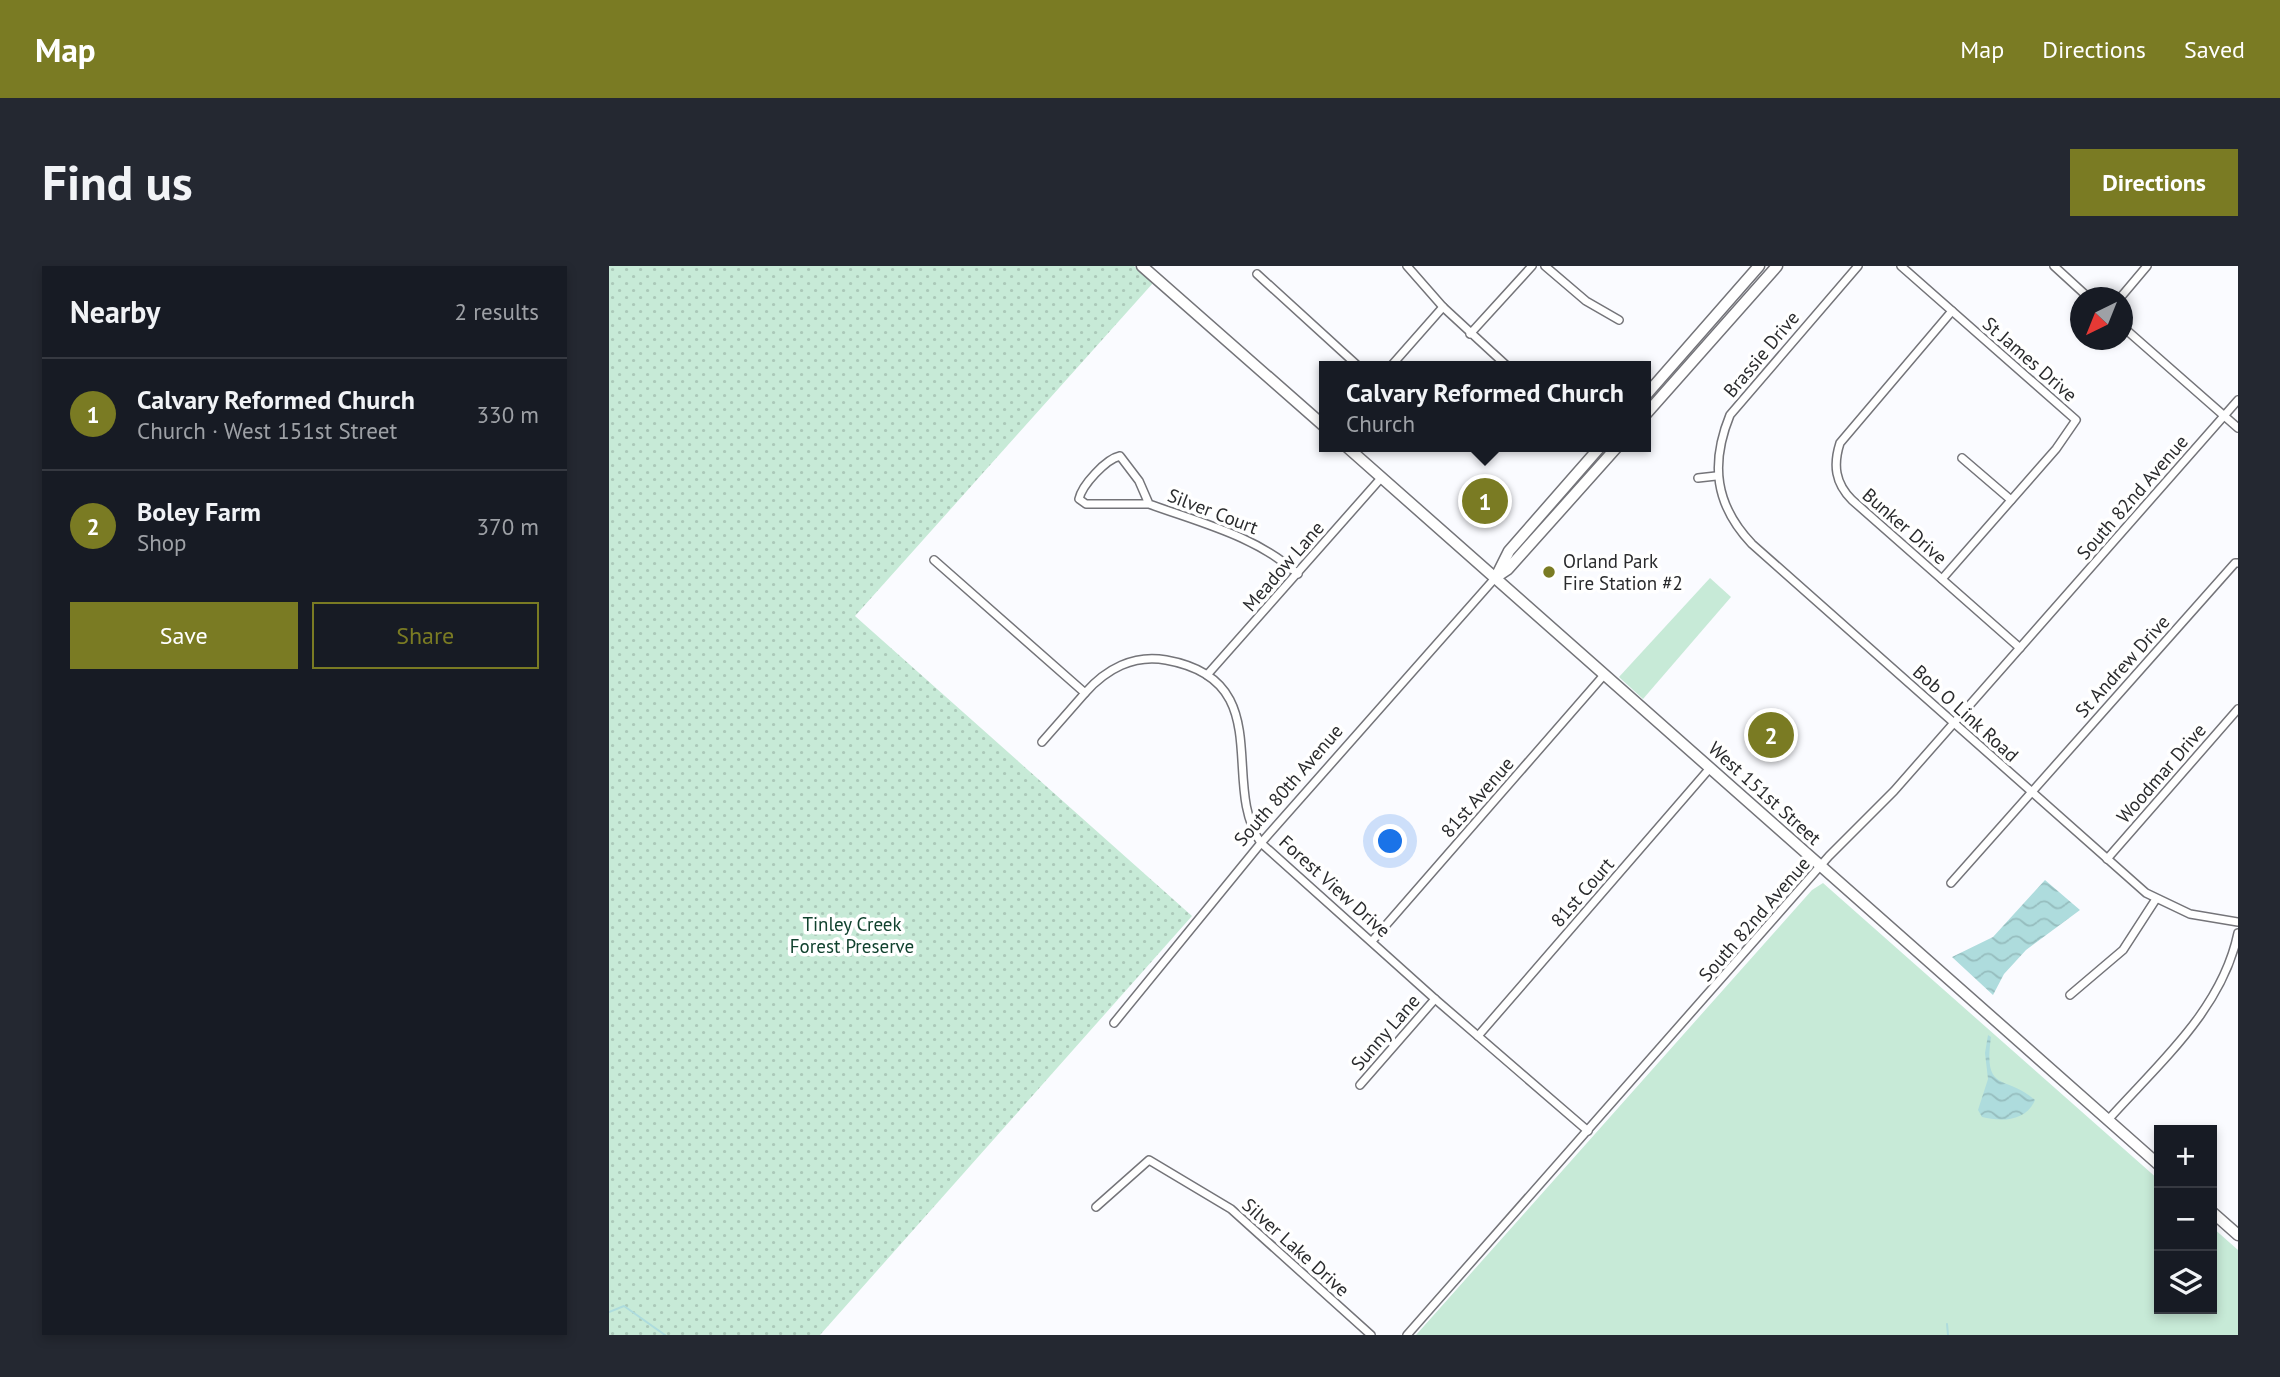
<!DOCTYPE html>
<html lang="en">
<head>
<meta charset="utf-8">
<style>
	:root { --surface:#171b24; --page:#242831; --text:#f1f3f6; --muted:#9ea1a6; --line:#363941; --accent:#7a7b23 }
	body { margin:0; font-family:"PT Sans",sans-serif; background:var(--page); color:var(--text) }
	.controls { position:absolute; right:21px; bottom:21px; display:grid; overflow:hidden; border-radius:0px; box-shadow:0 4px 10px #0003 }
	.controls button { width:63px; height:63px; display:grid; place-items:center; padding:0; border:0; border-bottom:2px solid var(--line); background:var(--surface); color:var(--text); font:35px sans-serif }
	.compass { position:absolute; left:1461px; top:21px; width:63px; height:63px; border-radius:50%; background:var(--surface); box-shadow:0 4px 10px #0003; rotate:223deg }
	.you { position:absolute; left:782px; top:576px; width:24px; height:24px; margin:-18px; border:5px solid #fff; border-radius:50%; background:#1a73e8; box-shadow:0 0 0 10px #1a73e833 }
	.badge { display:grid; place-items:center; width:46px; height:46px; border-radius:50%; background:var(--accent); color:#fff; font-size:23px; font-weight:700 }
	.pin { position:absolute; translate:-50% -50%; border:4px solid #fff; box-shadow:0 2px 7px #0006 }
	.popup { position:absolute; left:710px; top:95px; width:332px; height:91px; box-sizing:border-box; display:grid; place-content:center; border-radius:0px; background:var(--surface); filter:drop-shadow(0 2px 5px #0005); font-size:23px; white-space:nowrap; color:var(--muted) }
	.popup b { font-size:26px; color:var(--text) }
	.popup::after { content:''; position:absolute; left:50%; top:100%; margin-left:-14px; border:14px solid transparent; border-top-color:var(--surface) }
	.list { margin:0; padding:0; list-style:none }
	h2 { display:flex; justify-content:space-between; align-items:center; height:91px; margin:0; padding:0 28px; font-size:30px }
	h2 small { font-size:23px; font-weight:400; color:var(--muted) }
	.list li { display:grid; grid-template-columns:46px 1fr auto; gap:21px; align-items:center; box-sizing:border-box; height:112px; padding:0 28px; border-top:2px solid var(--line) }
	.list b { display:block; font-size:26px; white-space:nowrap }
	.list p { margin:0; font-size:23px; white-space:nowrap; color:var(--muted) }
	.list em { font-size:23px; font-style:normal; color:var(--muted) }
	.actions { display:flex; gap:14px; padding:21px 28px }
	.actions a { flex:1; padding:16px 0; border:2px solid var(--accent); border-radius:0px; text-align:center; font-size:24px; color:var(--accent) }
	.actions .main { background:var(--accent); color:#fff }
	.icon { flex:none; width:38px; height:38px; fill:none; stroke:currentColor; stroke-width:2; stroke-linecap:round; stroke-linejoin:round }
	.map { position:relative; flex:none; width:1629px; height:1069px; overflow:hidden; border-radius:0px }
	header { display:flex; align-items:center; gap:42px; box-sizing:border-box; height:98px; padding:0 35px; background:var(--accent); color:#fff }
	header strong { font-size:33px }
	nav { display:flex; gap:38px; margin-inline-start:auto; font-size:24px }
	.intro { display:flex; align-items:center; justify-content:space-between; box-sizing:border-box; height:168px; padding:0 42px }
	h1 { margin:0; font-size:49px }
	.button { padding:18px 32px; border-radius:0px; background:var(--accent); color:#fff; font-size:24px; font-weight:700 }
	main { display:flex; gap:42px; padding:0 42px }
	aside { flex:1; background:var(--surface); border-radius:0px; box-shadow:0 4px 10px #0003 }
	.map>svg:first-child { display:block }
</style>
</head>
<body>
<header>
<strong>Map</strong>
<nav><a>Map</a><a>Directions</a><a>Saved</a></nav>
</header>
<div class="intro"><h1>Find us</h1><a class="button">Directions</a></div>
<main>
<aside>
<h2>Nearby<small>2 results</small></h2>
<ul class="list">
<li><span class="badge">1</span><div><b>Calvary Reformed Church</b><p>Church · West 151st Street</p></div><em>330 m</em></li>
<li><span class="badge">2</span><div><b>Boley Farm</b><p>Shop</p></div><em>370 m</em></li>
</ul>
<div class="actions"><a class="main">Save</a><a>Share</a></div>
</aside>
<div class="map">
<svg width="1629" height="1069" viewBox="0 0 1629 1069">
	<defs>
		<pattern id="park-dots" width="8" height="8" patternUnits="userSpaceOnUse" patternTransform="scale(1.75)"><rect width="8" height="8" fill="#c7ead7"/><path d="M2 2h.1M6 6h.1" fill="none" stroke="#abc9b9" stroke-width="1.8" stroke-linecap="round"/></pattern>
		<pattern id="water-waves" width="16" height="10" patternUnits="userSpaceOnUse" patternTransform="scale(1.75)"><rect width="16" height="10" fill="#aedcdd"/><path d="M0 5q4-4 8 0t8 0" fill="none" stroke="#96bdbe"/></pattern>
	</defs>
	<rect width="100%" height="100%" fill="#fafbff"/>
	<g fill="#c7ead7">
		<polygon points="1101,312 1122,331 1034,433 1010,411"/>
		<polygon points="1214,617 1550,914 1550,1043 1603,1043 1603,961 1629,984 1629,1069 807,1069 1203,624"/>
	</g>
	<polygon fill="url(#park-dots)" points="0,0 525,0 544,17 246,350 583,650 211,1069 0,1069"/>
	<g fill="url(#water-waves)">
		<polygon points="1436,614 1471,644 1417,684 1395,708 1384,729 1343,691 1384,671"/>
		<path d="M1379,769L1382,771C1374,828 1396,808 1426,834C1417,855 1393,856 1373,851L1369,844L1379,813L1376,787Z"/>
	</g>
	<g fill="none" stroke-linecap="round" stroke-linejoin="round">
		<g stroke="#aedcdd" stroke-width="2">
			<polyline points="0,1046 15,1040 56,1069"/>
			<polyline points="1338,1058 1339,1069"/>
		</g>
		<g stroke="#747479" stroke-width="10">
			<g id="minor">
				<polyline points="798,0 834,41 898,100"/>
				<polyline points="936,0 977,35 1010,54"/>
				<path d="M1249,0L1121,149C1101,198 1106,239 1143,278L1537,627L1581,648L1629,656"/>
				<polyline points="1292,0 1467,154 1447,183 1333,313"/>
				<polyline points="1445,0 1480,32"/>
				<polyline points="648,8 749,100"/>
				<polyline points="1511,32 1538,0"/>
				<path d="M1343,45L1231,177C1224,199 1226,217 1243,234L1411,382"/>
				<polyline points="1514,61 1629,162"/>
				<polyline points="861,68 923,0"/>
				<polyline points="782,100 834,41"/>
				<polyline points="1353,192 1402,234"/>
				<polyline points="1089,212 1107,210"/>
				<path d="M540,238H477L470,233C473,219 497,193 511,190L530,215L540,238C592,257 647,270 689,308"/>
				<path d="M325,294L476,427C497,403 525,388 557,394C670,414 610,518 652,577L826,733L979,865"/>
				<polyline points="598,409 773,211"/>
				<polyline points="433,476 476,427"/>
				<polyline points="1498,593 1629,443"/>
				<polyline points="1342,617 1626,297 1629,297"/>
				<polyline points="764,674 995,409"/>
				<polyline points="1461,729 1514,684 1547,633"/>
				<polyline points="505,757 652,577 887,311"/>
				<polyline points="869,770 1101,502"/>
				<polyline points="751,819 826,733"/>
				<path d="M1499,854C1549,798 1613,744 1629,667"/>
				<polyline points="487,941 540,894 622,943 762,1069"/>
				<polyline points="798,1069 1220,590 1285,525 1629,134"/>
			</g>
		</g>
		<g stroke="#747479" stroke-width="13">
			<g id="tertiary">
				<polyline points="533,0 715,160"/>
				<polyline points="1037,129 1150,0"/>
				<polyline points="1037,148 1168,0"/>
				<polyline points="738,181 1550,899"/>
				<polyline points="887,311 899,303 1008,181"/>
				<polyline points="887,311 900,285 991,181"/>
				<polyline points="1603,946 1629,969"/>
			</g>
		</g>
		<use href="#minor" stroke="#fff" stroke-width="7"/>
		<use href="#tertiary" stroke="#fff" stroke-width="10"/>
	</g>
	<circle fill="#7a7b23" stroke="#fff" stroke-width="2.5" cx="940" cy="306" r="7"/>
	<g text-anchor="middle" stroke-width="7" stroke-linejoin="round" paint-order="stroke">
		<g font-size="19" fill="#2a2b2d" stroke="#fff">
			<text transform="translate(1152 88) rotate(-50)" y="7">Brassie Drive</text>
			<text transform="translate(1421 93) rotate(41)" y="7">St James Drive</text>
			<text transform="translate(1523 231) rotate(-49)" y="7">South 82nd Avenue</text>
			<text transform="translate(604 245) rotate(21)" y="7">Silver Court</text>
			<text transform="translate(1296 260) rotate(41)" y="7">Bunker Drive</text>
			<text transform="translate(674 300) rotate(-49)" y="7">Meadow Lane</text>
			<text transform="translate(1513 400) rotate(-48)" y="7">St Andrew Drive</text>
			<text transform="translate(1357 447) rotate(42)" y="7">Bob O Link Road</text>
			<text transform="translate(1552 507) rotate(-49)" y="7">Woodmar Drive</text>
			<text transform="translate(679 519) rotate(-49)" y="7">South 80th Avenue</text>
			<text transform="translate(1156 527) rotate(42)" y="7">West 151st Street</text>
			<text transform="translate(868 531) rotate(-49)" y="7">81st Avenue</text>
			<text transform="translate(726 620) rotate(42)" y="7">Forest View Drive</text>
			<text transform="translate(973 626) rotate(-49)" y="7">81st Court</text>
			<text transform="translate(1145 653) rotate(-49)" y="7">South 82nd Avenue</text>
			<text transform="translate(776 766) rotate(-49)" y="7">Sunny Lane</text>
			<text transform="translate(687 981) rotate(42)" y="7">Silver Lake Drive</text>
		</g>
		<g font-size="19" fill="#2a2b2d" stroke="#fff" text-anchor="start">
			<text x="954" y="302">Orland Park<tspan x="954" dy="22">Fire Station #2</tspan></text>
		</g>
		<g font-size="19" fill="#11422e" stroke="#fff">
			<text x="243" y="665">Tinley Creek<tspan x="243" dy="22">Forest Preserve</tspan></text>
		</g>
	</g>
</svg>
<div class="controls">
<button>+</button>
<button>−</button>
<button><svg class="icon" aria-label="layers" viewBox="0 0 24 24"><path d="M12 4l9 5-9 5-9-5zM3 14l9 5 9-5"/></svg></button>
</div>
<svg class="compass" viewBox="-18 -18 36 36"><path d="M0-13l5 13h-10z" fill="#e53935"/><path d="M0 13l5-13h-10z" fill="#9ea1a6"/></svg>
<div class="you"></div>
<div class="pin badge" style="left:876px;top:235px">1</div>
<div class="popup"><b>Calvary Reformed Church</b>Church</div>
<div class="pin badge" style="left:1162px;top:469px">2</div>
</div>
</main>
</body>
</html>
